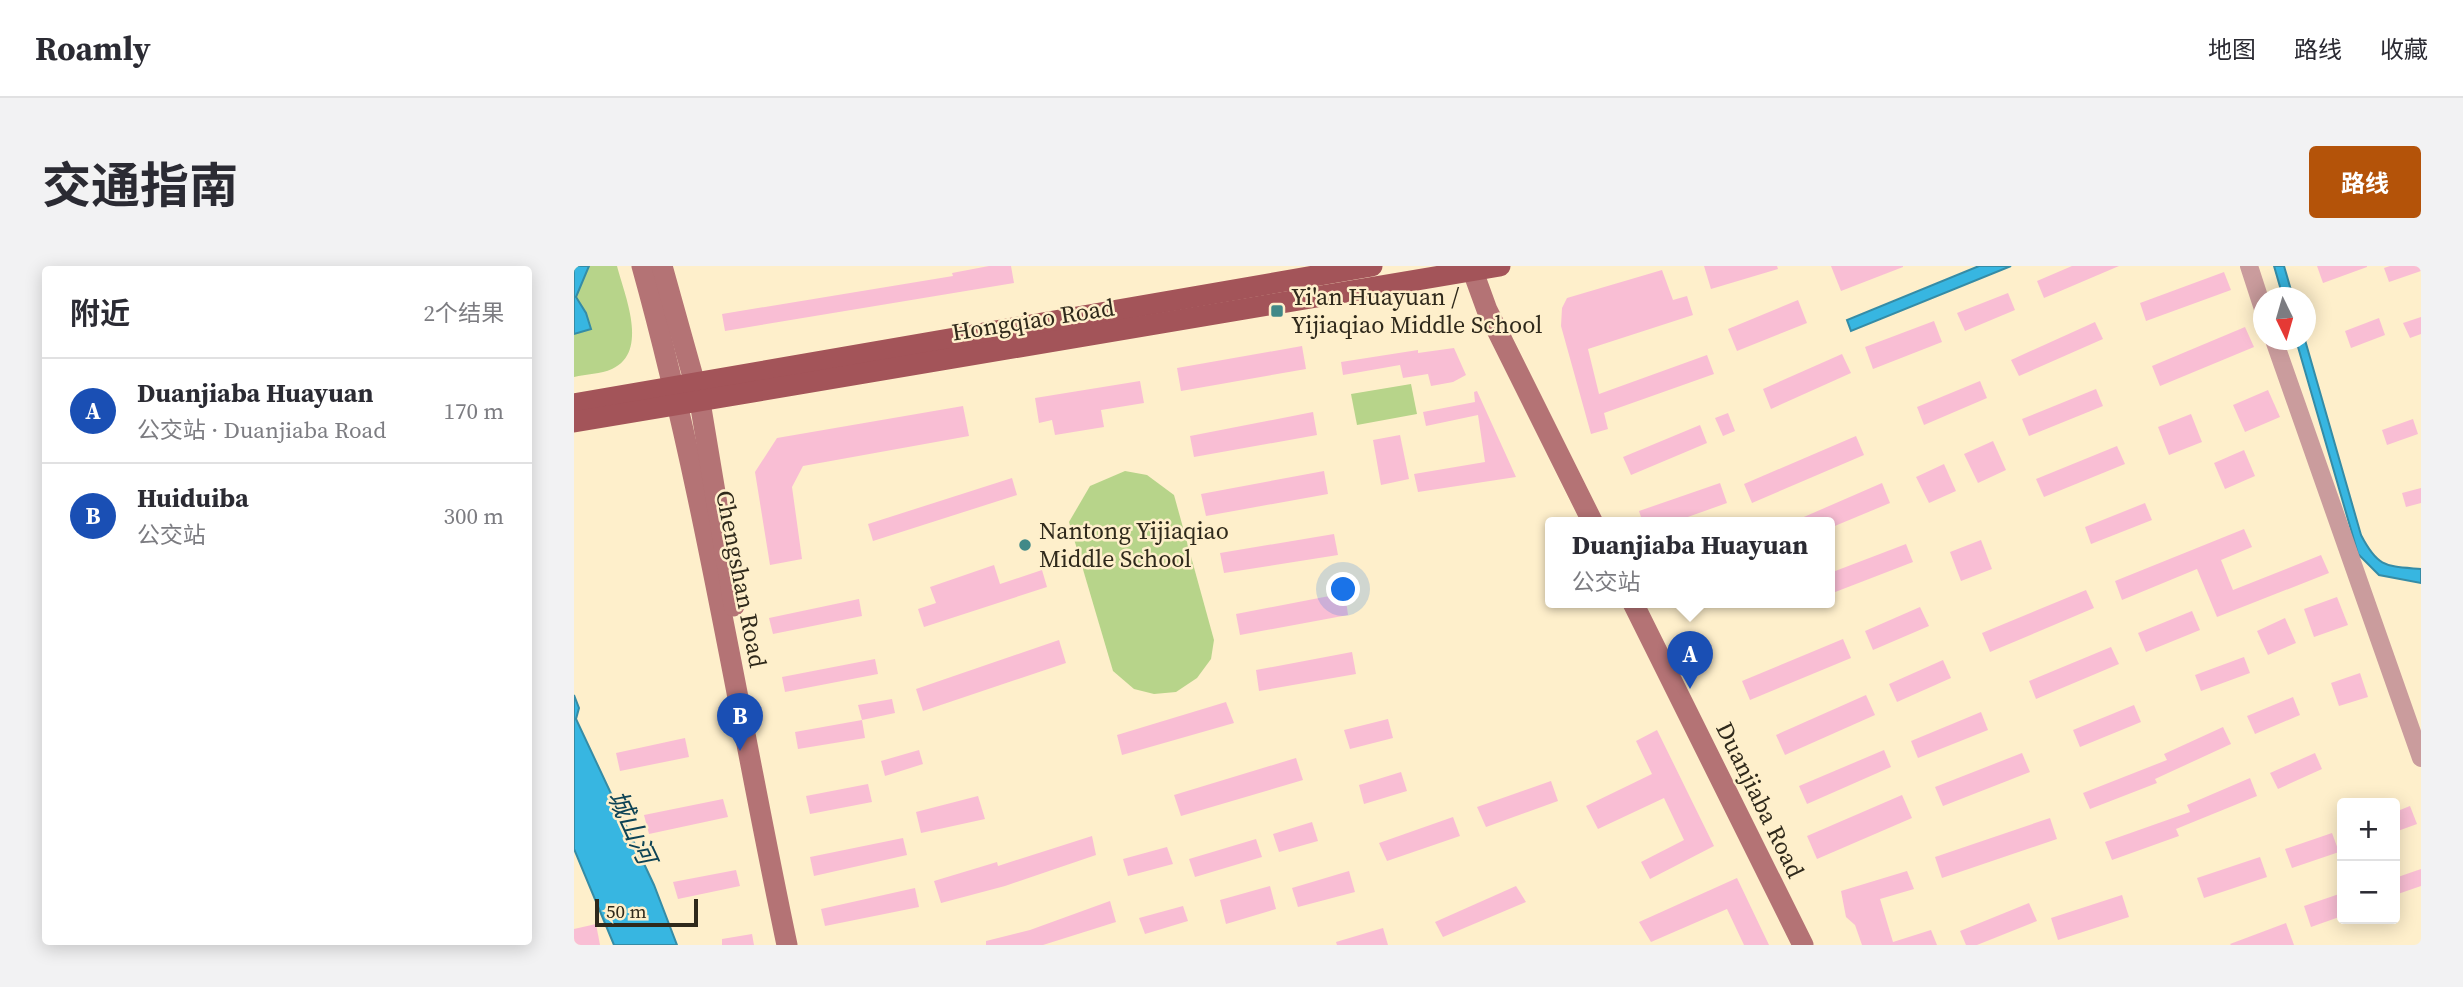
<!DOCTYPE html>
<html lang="zh">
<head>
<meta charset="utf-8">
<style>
	:root { --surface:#fff; --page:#f2f2f3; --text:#2b2b33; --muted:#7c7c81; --line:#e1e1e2; --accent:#b45309 }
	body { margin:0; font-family:"Source Serif 4","Noto Sans SC",serif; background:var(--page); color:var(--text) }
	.controls { position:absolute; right:21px; bottom:21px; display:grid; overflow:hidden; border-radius:7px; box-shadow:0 4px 18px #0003 }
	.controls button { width:63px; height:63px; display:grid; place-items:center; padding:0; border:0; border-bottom:2px solid var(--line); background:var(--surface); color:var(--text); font:35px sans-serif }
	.compass { position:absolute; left:1679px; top:21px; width:63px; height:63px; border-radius:50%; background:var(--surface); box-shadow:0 4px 18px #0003; rotate:175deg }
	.scale { position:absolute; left:21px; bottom:18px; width:103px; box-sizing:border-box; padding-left:7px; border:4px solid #2f291b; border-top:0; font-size:19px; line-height:24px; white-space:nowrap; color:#2f291b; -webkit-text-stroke:5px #feefcb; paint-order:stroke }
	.you { position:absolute; left:770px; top:324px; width:24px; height:24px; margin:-18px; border:5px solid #fff; border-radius:50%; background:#1a73e8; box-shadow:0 0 0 10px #1a73e833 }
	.badge { display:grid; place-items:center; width:46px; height:46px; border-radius:50%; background:var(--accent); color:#fff; font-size:23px; font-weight:700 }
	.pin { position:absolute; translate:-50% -58px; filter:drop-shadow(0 2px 4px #0008) }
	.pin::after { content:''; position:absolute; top:37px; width:24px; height:21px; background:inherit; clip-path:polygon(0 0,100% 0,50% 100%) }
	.popup { position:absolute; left:971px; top:251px; width:290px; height:91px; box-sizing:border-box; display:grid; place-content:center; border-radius:7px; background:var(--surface); filter:drop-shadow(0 2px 5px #0005); font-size:23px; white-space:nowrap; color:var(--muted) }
	.popup b { font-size:26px; color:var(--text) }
	.popup::after { content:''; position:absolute; left:50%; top:100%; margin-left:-14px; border:14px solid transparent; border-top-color:var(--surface) }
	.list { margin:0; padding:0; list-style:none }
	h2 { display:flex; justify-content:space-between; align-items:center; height:91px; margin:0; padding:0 28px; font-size:30px }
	h2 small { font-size:23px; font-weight:400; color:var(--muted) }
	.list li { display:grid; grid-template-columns:46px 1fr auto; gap:21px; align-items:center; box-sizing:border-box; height:105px; padding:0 28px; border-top:2px solid var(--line) }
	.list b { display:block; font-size:26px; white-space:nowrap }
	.list p { margin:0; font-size:23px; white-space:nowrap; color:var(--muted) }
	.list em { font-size:23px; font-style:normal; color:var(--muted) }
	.map { position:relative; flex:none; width:1847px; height:679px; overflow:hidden; border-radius:7px }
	header { display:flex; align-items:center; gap:42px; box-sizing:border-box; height:98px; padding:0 35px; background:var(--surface); border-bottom:2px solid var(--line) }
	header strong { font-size:33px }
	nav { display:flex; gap:38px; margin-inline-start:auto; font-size:24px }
	.intro { display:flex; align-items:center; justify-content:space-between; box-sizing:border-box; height:168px; padding:0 42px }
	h1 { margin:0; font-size:49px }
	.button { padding:18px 32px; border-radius:7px; background:var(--accent); color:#fff; font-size:24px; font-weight:700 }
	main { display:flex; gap:42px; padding:0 42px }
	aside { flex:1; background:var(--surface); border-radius:7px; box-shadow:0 4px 18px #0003 }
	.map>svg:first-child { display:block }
</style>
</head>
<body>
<header>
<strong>Roamly</strong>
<nav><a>地图</a><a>路线</a><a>收藏</a></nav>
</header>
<div class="intro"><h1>交通指南</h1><a class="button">路线</a></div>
<main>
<aside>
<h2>附近<small>2个结果</small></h2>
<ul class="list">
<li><span class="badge" style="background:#1a4fb4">A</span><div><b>Duanjiaba Huayuan</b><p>公交站 · Duanjiaba Road</p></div><em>170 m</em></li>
<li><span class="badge" style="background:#1a4fb4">B</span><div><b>Huiduiba</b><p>公交站</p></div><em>300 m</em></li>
</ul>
</aside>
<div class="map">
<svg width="1847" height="679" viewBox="0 0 1847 679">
	<rect width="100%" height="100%" fill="#feefcb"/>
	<g fill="#b7d48a">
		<path d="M0,0H43C50,28 76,86 38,103C27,108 12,108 0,111Z"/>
		<polygon points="837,118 843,148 783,159 777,128"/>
		<polygon points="551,205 573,209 600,229 640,374 637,393 623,412 602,426 580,428 560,423 539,405 495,256 516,220"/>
	</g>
	<g fill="#37b6e1" stroke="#358ca6" stroke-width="2">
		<polygon points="0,0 15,0 2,31 12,47 17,63 0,68"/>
		<polygon points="1405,0 1437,0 1277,65 1273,54"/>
		<polygon points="1700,0 1710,0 1719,31 1709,31"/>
		<path d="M1722,74H1731L1787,269C1804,302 1812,300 1847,303V317L1805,309L1784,288Z"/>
		<polygon points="0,429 5,442 2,453 80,619 103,679 40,679 0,583"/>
	</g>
	<g fill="#f9bed4">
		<polygon points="415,0 437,0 440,17 151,65 148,48 379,10 378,7"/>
		<polygon points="1130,0 1203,0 1204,3 1137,23"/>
		<polygon points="1257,0 1329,0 1329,1 1267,25"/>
		<polygon points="1498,0 1545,0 1470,32 1463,15"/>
		<polygon points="1743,0 1793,0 1793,1 1749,17"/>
		<polygon points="1816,0 1847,0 1847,5 1815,16 1810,2"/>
		<polygon points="1088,4 1099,34 1113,30 1119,49 1014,83 1025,128 1133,89 1140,108 1030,147 1034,163 1017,168 987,60 988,42 993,32"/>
		<polygon points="1650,6 1657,24 1572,55 1566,37"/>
		<polygon points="1434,27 1441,44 1391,65 1383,47"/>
		<polygon points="1224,34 1233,57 1163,85 1154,63"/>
		<polygon points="1847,51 1847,68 1836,72 1829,57"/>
		<polygon points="1805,52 1811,69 1777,82 1771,65"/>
		<polygon points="1360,55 1368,76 1299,103 1291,81"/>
		<polygon points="1521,56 1529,73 1445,110 1437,94"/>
		<polygon points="1671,61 1680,81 1586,120 1578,100"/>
		<polygon points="728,80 732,103 607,125 603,102"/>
		<polygon points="880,82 892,109 879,116 857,120 854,108 829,112 826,99 769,109 767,96 844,84 844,87"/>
		<polygon points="1268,88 1277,107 1197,143 1189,123"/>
		<polygon points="566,115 570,137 527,144 530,161 481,169 478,154 465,157 461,132"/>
		<polygon points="1406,115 1413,132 1350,159 1343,141"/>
		<polygon points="1522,123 1529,140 1455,170 1448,153"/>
		<polygon points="1694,124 1706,151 1671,166 1659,139"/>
		<polygon points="903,125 942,211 844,226 840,208 911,196 904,149 852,160 849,146 901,136 900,126"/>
		<polygon points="389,140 395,170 229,200 218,221 228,293 196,299 181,206 203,172"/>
		<polygon points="739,146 743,169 620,191 616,170"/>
		<polygon points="1154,147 1161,165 1149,170 1141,152"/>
		<polygon points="1617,148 1628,176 1595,189 1584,161"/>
		<polygon points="1839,153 1844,168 1813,179 1808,164"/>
		<polygon points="1126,159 1133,177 1057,209 1049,191"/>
		<polygon points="826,169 835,213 807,219 799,174"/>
		<polygon points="1282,170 1290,189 1178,237 1170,218"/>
		<polygon points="1419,175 1432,204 1404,217 1390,188"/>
		<polygon points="1543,180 1551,198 1470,231 1462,213"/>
		<polygon points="1670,184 1681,210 1651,223 1640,197"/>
		<polygon points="1370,198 1382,225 1355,237 1342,211"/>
		<polygon points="750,205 754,228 632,250 627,228"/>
		<polygon points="438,212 443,229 299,275 294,258"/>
		<polygon points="1146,217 1153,237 1097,257 1069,257 1065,245"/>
		<polygon points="1308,217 1316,237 1256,262 1256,257 1216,257"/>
		<polygon points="1847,222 1847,237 1832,241 1828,227"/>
		<polygon points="1571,237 1578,254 1517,278 1511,261"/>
		<polygon points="1670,263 1678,281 1647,294 1659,324 1747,289 1755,307 1643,351 1623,303 1548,334 1541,315"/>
		<polygon points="760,268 764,289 650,307 646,287"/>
		<polygon points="1407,274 1418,303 1387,315 1376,286"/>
		<polygon points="1332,278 1339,296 1256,328 1256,307"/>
		<polygon points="420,299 426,318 468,304 473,321 350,361 344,343 362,337 356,321"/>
		<polygon points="1512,324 1520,342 1416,386 1408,367"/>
		<polygon points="771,327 774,349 666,369 662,348"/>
		<polygon points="1763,331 1774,359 1740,371 1730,343"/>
		<polygon points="285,333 288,350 199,368 195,352"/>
		<polygon points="1346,341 1355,360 1299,384 1291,365"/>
		<polygon points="1618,345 1626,364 1572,386 1564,367"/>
		<polygon points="1711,352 1722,377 1694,389 1683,365"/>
		<polygon points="1269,373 1277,392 1176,434 1168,415"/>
		<polygon points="485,374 492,397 349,445 342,423"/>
		<polygon points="1537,381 1545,398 1462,433 1455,415"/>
		<polygon points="778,386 782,408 685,425 682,404"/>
		<polygon points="1670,391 1676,407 1627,425 1621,409"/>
		<polygon points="301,393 304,408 211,426 208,411"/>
		<polygon points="1369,394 1377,412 1323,436 1315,418"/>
		<polygon points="1786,407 1794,431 1765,440 1757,417"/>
		<polygon points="1292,429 1301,449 1211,489 1202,469"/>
		<polygon points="1719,431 1726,449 1681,468 1673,450"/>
		<polygon points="318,433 321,447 288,454 284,439"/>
		<polygon points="652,436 660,457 548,489 543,469"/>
		<polygon points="1560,439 1567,456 1506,481 1499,464"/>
		<polygon points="1407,446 1414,464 1344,492 1337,475"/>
		<polygon points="814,453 819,472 776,483 770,464"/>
		<polygon points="288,454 291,472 224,483 221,466"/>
		<polygon points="1649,461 1657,478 1581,513 1583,517 1516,543 1509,527 1593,494 1590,488"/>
		<polygon points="1083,464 1140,580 1076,613 1067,596 1110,574 1090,532 1024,563 1012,540 1078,508 1062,475"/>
		<polygon points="111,472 115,491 46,505 42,487"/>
		<polygon points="345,484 349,498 311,510 307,495"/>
		<polygon points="1310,484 1317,501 1233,538 1225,520"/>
		<polygon points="1448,487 1456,506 1369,540 1361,521"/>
		<polygon points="1741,487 1748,503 1704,523 1696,507"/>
		<polygon points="722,492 729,514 607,550 600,529"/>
		<polygon points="827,506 833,525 790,538 785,519"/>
		<polygon points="1676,512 1683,530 1602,563 1605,570 1538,594 1531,576 1616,546 1613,539"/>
		<polygon points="977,515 984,535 912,561 903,541"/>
		<polygon points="294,518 298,536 236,548 232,530"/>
		<polygon points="1328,529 1338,552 1243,593 1233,570"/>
		<polygon points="404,530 411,553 347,567 342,546"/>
		<polygon points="149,533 154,551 75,568 70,549"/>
		<polygon points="1836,540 1843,558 1821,566 1821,546"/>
		<polygon points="879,551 886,570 813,595 805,577"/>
		<polygon points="1476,552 1483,573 1368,612 1361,591"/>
		<polygon points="738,556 744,575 705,586 699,568"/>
		<polygon points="1758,567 1765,586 1718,602 1711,583"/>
		<polygon points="518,570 522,589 431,620 367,637 360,615 423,596 424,600"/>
		<polygon points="329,572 333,589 240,610 236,591"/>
		<polygon points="682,573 688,591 621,611 615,593"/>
		<polygon points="593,581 599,598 554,610 549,593"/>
		<polygon points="1686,591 1693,611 1630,632 1623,612"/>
		<polygon points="1847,603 1847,620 1821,629 1821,612"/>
		<polygon points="162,604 166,620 104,633 99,616"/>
		<polygon points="775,605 781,626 724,641 718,622"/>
		<polygon points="1333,605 1340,623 1306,633 1319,676 1357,664 1363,679 1288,679 1281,659 1272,651 1267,625"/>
		<polygon points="1163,612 1195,679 1170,679 1153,643 1077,676 1065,656"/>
		<polygon points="696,620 702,643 652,658 646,634"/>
		<polygon points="942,620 952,636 869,671 861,656"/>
		<polygon points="341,622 345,641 251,660 247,643"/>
		<polygon points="1768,627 1768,650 1737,661 1730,640"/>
		<polygon points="1548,629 1555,651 1484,674 1477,652"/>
		<polygon points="536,635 542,656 469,679 412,679 412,675 456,664"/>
		<polygon points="1455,637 1463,655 1403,679 1392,679 1386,665"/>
		<polygon points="609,640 614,655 571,668 565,652"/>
		<polygon points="1712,657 1720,679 1657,679 1656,678"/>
		<polygon points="22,658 26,679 0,679 0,663"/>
		<polygon points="809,662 814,679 763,679 762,676"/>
		<polygon points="178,668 180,679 148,679 148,673"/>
	</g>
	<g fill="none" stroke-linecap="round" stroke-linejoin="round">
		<g stroke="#ca9c9d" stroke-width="18">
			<polyline points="1675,0 1689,43"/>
			<polyline points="1700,74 1847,492"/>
		</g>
		<g stroke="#b47375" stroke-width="21">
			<path d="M68,0C130,223 165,452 213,679"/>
			<polyline points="88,0 126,136 160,340"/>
			<polyline points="897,0 913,44 1019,257"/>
			<polyline points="1059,337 1229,679"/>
		</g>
		<g stroke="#a35459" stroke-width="21">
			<polyline points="0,138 798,0"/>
			<polyline points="0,156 926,0"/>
		</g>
	</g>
	<g fill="#418988" stroke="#feefcb" stroke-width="2.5">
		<rect x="696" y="38" width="14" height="14" rx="3.5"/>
		<circle cx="451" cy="279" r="7"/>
	</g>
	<g text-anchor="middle" stroke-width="5" stroke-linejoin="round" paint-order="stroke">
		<g font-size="24" fill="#2f291b" stroke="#feefcb" text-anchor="start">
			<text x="717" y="39">Yi'an Huayuan /<tspan x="717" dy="28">Yijiaqiao Middle School</tspan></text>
			<text x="465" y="273">Nantong Yijiaqiao<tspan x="465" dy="28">Middle School</tspan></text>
		</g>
		<g font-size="24" fill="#2f291b" stroke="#feefcb">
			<text transform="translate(459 54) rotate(-9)" y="8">Hongqiao Road</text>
			<text transform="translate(167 313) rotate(79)" y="8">Chengshan Road</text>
			<text transform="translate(1186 534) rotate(64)" y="8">Duanjiaba Road</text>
		</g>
		<g font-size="26" font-style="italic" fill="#0d4355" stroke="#feefcb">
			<text transform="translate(58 561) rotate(65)" y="9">城山河</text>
		</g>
	</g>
</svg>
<div class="controls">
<button>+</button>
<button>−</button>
</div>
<svg class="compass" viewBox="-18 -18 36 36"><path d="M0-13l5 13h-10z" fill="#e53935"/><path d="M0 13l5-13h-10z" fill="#7c7c81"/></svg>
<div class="scale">50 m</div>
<div class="you"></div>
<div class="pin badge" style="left:1116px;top:423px;background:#1a4fb4">A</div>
<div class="popup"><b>Duanjiaba Huayuan</b>公交站</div>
<div class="pin badge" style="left:166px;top:485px;background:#1a4fb4">B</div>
</div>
</main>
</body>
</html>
